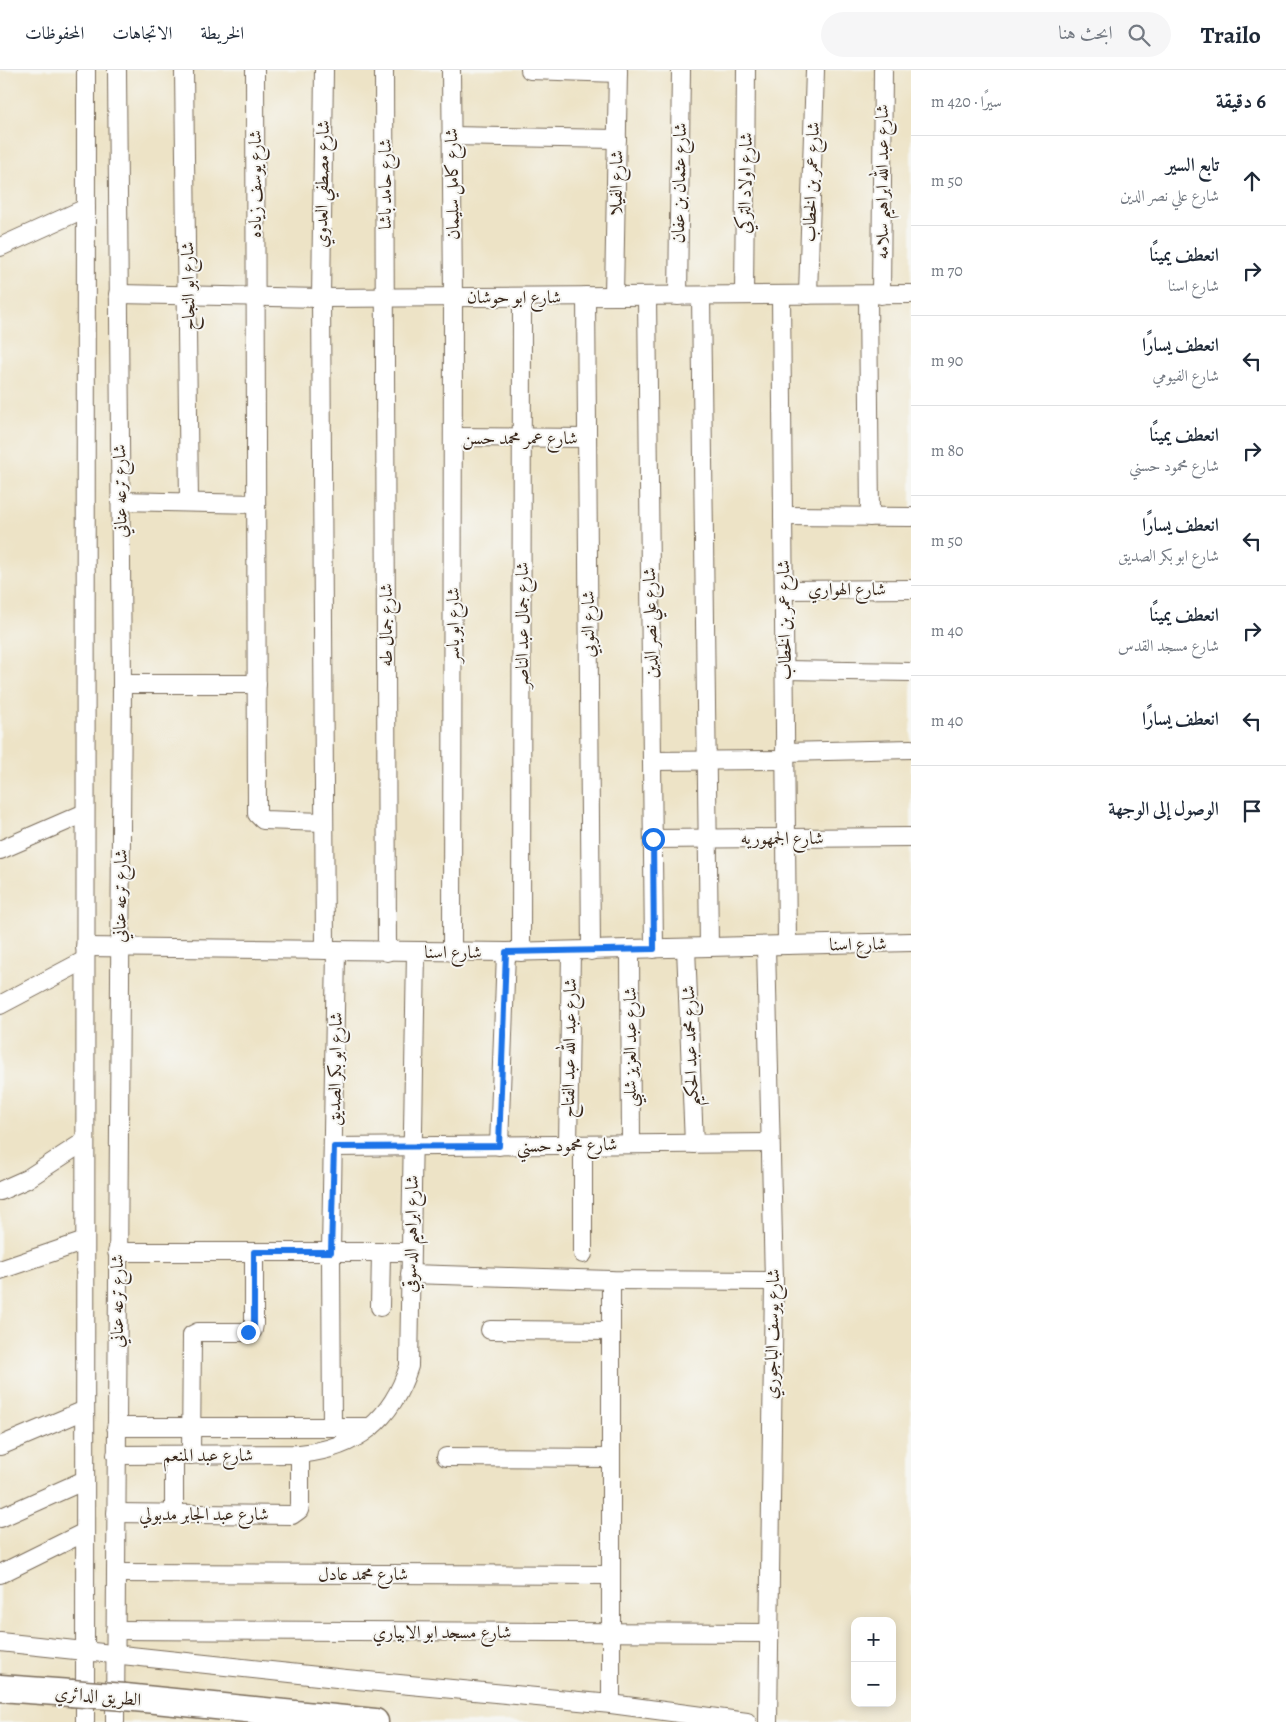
<!DOCTYPE html>
<html lang="ar">
<head>
<meta charset="utf-8">
<style>
	:root { --surface:#fff; --page:#f6f6f7; --text:#1f2937; --muted:#747a83; --line:#e0e1e3 }
	body { margin:0; font-family:Alegreya,Amiri,serif; background:var(--page); color:var(--text); direction:rtl }
	.controls { position:absolute; right:15px; bottom:15px; display:grid; overflow:hidden; border-radius:10px; box-shadow:0 2px 12px #0003 }
	.controls button { width:45px; height:45px; display:grid; place-items:center; padding:0; border:0; border-bottom:1px solid var(--line); background:var(--surface); color:var(--text); font:25px sans-serif }
	.stop { position:absolute; width:15px; height:15px; margin:-11px; border:4px solid #1a73e8; border-radius:50%; background:#fff }
	.stop.end { background:#1a73e8; border-color:#fff; box-shadow:0 1px 5px #0008 }
	.list { margin:0; padding:0; list-style:none }
	h2 { display:flex; justify-content:space-between; align-items:center; height:65px; margin:0; padding:0 20px; font-size:21px }
	h2 small { font-size:16px; font-weight:400; color:var(--muted) }
	.list li { display:grid; grid-template-columns:32px 1fr auto; gap:15px; align-items:center; box-sizing:border-box; height:90px; padding:0 20px; border-top:1px solid var(--line) }
	.list b { display:block; font-size:19px; white-space:nowrap }
	.list p { margin:0; font-size:16px; white-space:nowrap; color:var(--muted) }
	.list em { font-size:16px; font-style:normal; color:var(--muted) }
	.icon { flex:none; width:28px; height:28px; fill:none; stroke:currentColor; stroke-width:2; stroke-linecap:round; stroke-linejoin:round }
	.map { position:relative; flex:none; width:911px; height:1652px; overflow:hidden; direction:ltr }
	header { display:flex; align-items:center; gap:30px; box-sizing:border-box; height:70px; padding:0 25px; background:var(--surface); border-bottom:1px solid var(--line) }
	header strong { font-size:24px }
	nav { display:flex; gap:28px; margin-inline-start:auto; font-size:18px }
	.search { width:350px; height:45px; background:var(--page); display:flex; align-items:center; gap:12px; box-sizing:border-box; padding:0 18px; border-radius:28px; color:var(--muted); font-size:19px }
	main { display:flex }
	aside { flex:1; background:var(--surface) }
	.map>svg:first-child { display:block }
</style>
</head>
<body>
<header>
<strong>Trailo</strong>
<div class="search"><svg class="icon" aria-label="search" viewBox="0 0 24 24"><circle cx="10" cy="10" r="6"/><path d="M15 15l6 6"/></svg>ابحث هنا</div>
<nav><a>الخريطة</a><a>الاتجاهات</a><a>المحفوظات</a></nav>
</header>
<main>
<aside>
<h2>6 دقيقة<small>سيرًا · 420 m</small></h2>
<ul class="list">
<li><svg class="icon" aria-label="ahead" viewBox="0 0 24 24"><path d="M12 20V5M6 11l6-6 6 6"/></svg><div><b>تابع السير</b><p>شارع علي نصر الدين</p></div><em>50 m</em></li>
<li><svg class="icon" aria-label="right" viewBox="0 0 24 24"><path d="M7 20v-9h11M14 6l5 5-5 5"/></svg><div><b>انعطف يمينًا</b><p>شارع اسنا</p></div><em>70 m</em></li>
<li><svg class="icon" aria-label="left" viewBox="0 0 24 24"><path d="M17 20v-9H6M10 6l-5 5 5 5"/></svg><div><b>انعطف يسارًا</b><p>شارع الفيومي</p></div><em>90 m</em></li>
<li><svg class="icon" aria-label="right" viewBox="0 0 24 24"><path d="M7 20v-9h11M14 6l5 5-5 5"/></svg><div><b>انعطف يمينًا</b><p>شارع محمود حسني</p></div><em>80 m</em></li>
<li><svg class="icon" aria-label="left" viewBox="0 0 24 24"><path d="M17 20v-9H6M10 6l-5 5 5 5"/></svg><div><b>انعطف يسارًا</b><p>شارع ابو بكر الصديق</p></div><em>50 m</em></li>
<li><svg class="icon" aria-label="right" viewBox="0 0 24 24"><path d="M7 20v-9h11M14 6l5 5-5 5"/></svg><div><b>انعطف يمينًا</b><p>شارع مسجد القدس</p></div><em>40 m</em></li>
<li><svg class="icon" aria-label="left" viewBox="0 0 24 24"><path d="M17 20v-9H6M10 6l-5 5 5 5"/></svg><div><b>انعطف يسارًا</b></div><em>40 m</em></li>
<li><svg class="icon" aria-label="arrive" viewBox="0 0 24 24"><path d="M6 21V4h12l-3 4 3 4H6"/></svg><div><b>الوصول إلى الوجهة</b></div></li>
</ul>
</aside>
<div class="map">
<svg width="911" height="1652" viewBox="0 0 911 1652">
	<rect width="100%" height="100%" fill="#f6f6f2"/>
	<filter id="ink" filterUnits="userSpaceOnUse"><feTurbulence type="fractalNoise" baseFrequency=".02" numOctaves="2"/><feDisplacementMap in="SourceGraphic" scale="10" xChannelSelector="R" yChannelSelector="G"/><feConvolveMatrix kernelMatrix="1 2 1 2 8 2 1 2 1" color-interpolation-filters="sRGB"/></filter>
	<filter id="wash" filterUnits="userSpaceOnUse"><feTurbulence type="fractalNoise" baseFrequency=".0096" numOctaves="4" result="noise"/><feDisplacementMap in="SourceGraphic" scale="20" xChannelSelector="R" yChannelSelector="G"/><feGaussianBlur stdDeviation="1.12" result="paint"/><feColorMatrix in="noise" values="0 0 0 0 0 0 0 0 0 0 0 0 0 0 0 0 0 1.4 0 .05"/><feComposite in="paint" operator="in"/></filter>
	<g filter="url(#wash)">
		<rect width="100%" height="100%" fill="#ede3c6"/>
	</g>
	<g filter="url(#ink)">
		<g fill="none" stroke-linecap="round" stroke-linejoin="round">
			<g stroke="#796b59" stroke-width="20">
				<g id="minor">
					<polyline points="184,0 189,432"/>
					<polyline points="255,0 257,744 263,750 324,752"/>
					<polyline points="324,0 321,228 325,880"/>
					<polyline points="384,0 387,882"/>
					<polyline points="451,0 453,227 452,882"/>
					<polyline points="530,0 618,3"/>
					<polyline points="451,66 617,69"/>
					<polyline points="0,177 86,138"/>
					<polyline points="118,224 321,228 911,224"/>
					<polyline points="744,225 746,0"/>
					<polyline points="781,225 787,875"/>
					<polyline points="808,225 815,0"/>
					<polyline points="868,225 870,447"/>
					<polyline points="881,225 883,0"/>
					<polyline points="586,226 591,881"/>
					<polyline points="614,226 618,0"/>
					<polyline points="647,226 654,879"/>
					<polyline points="678,226 681,0"/>
					<polyline points="701,226 709,877"/>
					<polyline points="453,367 587,368"/>
					<polyline points="120,431 256,434"/>
					<polyline points="783,446 911,447"/>
					<polyline points="784,520 911,519"/>
					<polyline points="784,600 911,602"/>
					<polyline points="122,614 257,614"/>
					<polyline points="785,682 911,679"/>
					<polyline points="652,691 785,690"/>
					<polyline points="653,769 911,767"/>
					<polyline points="0,780 85,743"/>
					<polyline points="766,876 774,1211 768,1652"/>
					<polyline points="85,877 506,882 911,872"/>
					<polyline points="686,878 694,1074"/>
					<polyline points="630,880 631,1074"/>
					<polyline points="521,882 522,228"/>
					<polyline points="0,935 85,890"/>
					<polyline points="568,1075 571,881"/>
					<polyline points="583,1075 583,1184"/>
					<polyline points="499,1076 506,882"/>
					<polyline points="334,1077 770,1073"/>
					<polyline points="0,1121 27,1109 85,1071"/>
					<polyline points="117,1182 410,1182"/>
					<polyline points="0,1200 85,1171"/>
					<polyline points="410,1204 611,1210 774,1211"/>
					<polyline points="380,1237 381,1182"/>
					<polyline points="490,1260 611,1261"/>
					<polyline points="116,1357 371,1357"/>
					<polyline points="332,1357 331,1182 336,880"/>
					<polyline points="0,1376 85,1340"/>
					<path d="M116,1385L300,1384C357,1378 392,1350 409,1296L416,882"/>
					<polyline points="191,1385 192,1265 198,1262 248,1262 253,1260 254,1254 254,1182"/>
					<polyline points="446,1387 611,1388"/>
					<polyline points="116,1443 292,1445 299,1440 300,1436 300,1384"/>
					<polyline points="174,1443 174,1385"/>
					<polyline points="0,1448 85,1410"/>
					<polyline points="116,1503 611,1505"/>
					<polyline points="0,1504 85,1462"/>
					<polyline points="115,1560 768,1563"/>
					<polyline points="0,1572 346,1609 611,1634 747,1652"/>
					<polyline points="611,1634 611,1210"/>
					<polyline points="85,1652 86,0"/>
					<polyline points="115,1652 122,614 117,0"/>
				</g>
			</g>
			<g stroke="#796b59" stroke-width="29">
				<g id="highway">
					<polyline points="0,1618 71,1623"/>
					<polyline points="125,1627 375,1652"/>
				</g>
			</g>
			<use href="#minor" stroke="#fff" stroke-width="18"/>
			<use href="#highway" stroke="#fff" stroke-width="26"/>
			<g stroke="#796b59" stroke-width="29" stroke-linecap="butt">
				<polyline id="highway-bridge" points="71,1623 125,1627"/>
			</g>
			<use href="#highway-bridge" stroke="#fff" stroke-width="26"/>
		</g>
	</g>
	<g fill="none" stroke-linecap="round" stroke-linejoin="round" filter="url(#ink)">
		<polyline stroke="#1a73e8" stroke-width="6" points="248,1262 252,1261 254,1256 254,1182 331,1182 334,1077 499,1076 506,882 654,879 653,769"/>
	</g>
	<g text-anchor="middle" stroke-width="4" stroke-linejoin="round" paint-order="stroke">
		<g font-size="18" fill="#3b2a1e" stroke="#f6f6f2">
			<text transform="translate(811 112) rotate(-88)" y="6">شارع عمر بن الخطاب</text>
			<text transform="translate(882 112) rotate(-90)" y="6">شارع عبد الله ابراهيم سلامه</text>
			<text transform="translate(616 113) rotate(-89)" y="6">شارع الفيلا</text>
			<text transform="translate(679 113) rotate(-89)" y="6">شارع عثمان بن عفان</text>
			<text transform="translate(745 113) rotate(-89)" y="6">شارع اولاد التركي</text>
			<text transform="translate(255 114) rotate(-90)" y="6">شارع يوسف زياده</text>
			<text transform="translate(322 114) rotate(-89)" y="6">شارع مصطفي العدوي</text>
			<text transform="translate(385 114) rotate(-90)" y="6">شارع حامد باشا</text>
			<text transform="translate(452 114) rotate(-91)" y="6">شارع كامل سليمان</text>
			<text transform="translate(188 216) rotate(-91)" y="6">شارع ابو النجاح</text>
			<text x="514" y="233">شارع ابو حوشان</text>
			<text x="520" y="374">شارع عمر محمد حسن</text>
			<text transform="translate(120 421) rotate(-91)" y="6">شارع ترعه عناني</text>
			<text x="847" y="525">شارع الهواري</text>
			<text transform="translate(784 550) rotate(-91)" y="6">شارع عمر بن الخطاب</text>
			<text transform="translate(650 553) rotate(-91)" y="6">شارع علي نصر الدين</text>
			<text transform="translate(588 554) rotate(-90)" y="6">شارع النوبي</text>
			<text transform="translate(386 555) rotate(-90)" y="6">شارع جمال طه</text>
			<text transform="translate(453 555) rotate(-90)" y="6">شارع ابو ياسر</text>
			<text transform="translate(522 555) rotate(-90)" y="6">شارع جمال عبد الناصر</text>
			<text x="782" y="774">شارع الجمهوريه</text>
			<text transform="translate(120 826) rotate(-89)" y="6">شارع ترعه عناني</text>
			<text transform="translate(858 874) rotate(-1)" y="6">شارع اسنا</text>
			<text x="453" y="888">شارع اسنا</text>
			<text transform="translate(690 976) rotate(-92)" y="6">شارع محمد عبد الحكيم</text>
			<text transform="translate(630 977) rotate(-90)" y="6">شارع عبد العزيز شلبي</text>
			<text transform="translate(569 978) rotate(-89)" y="6">شارع عبد الله عبد الفتاح</text>
			<text transform="translate(335 999) rotate(-89)" y="6">شارع ابو بكر الصديق</text>
			<text transform="translate(567 1075) rotate(-1)" y="6">شارع محمود حسني</text>
			<text transform="translate(411 1164) rotate(-89)" y="6">شارع ابراهيم الدسوقي</text>
			<text transform="translate(117 1231) rotate(-90)" y="6">شارع ترعه عناني</text>
			<text transform="translate(772 1264) rotate(-89)" y="6">شارع يوسف الباجوري</text>
			<text x="208" y="1391">شارع عبد المنعم</text>
			<text x="204" y="1450">شارع عبد الجابر مدبولي</text>
			<text x="363" y="1510">شارع محمد عادل</text>
			<text x="442" y="1568">شارع مسجد ابو الابياري</text>
			<text transform="translate(98 1626) rotate(5)" y="6">الطريق الدائري</text>
		</g>
	</g>
</svg>
<div class="controls">
<button>+</button>
<button>−</button>
</div>
<div class="stop" style="left:653px;top:769px"></div>
<div class="stop end" style="left:248px;top:1262px"></div>
</div>
</main>
</body>
</html>
